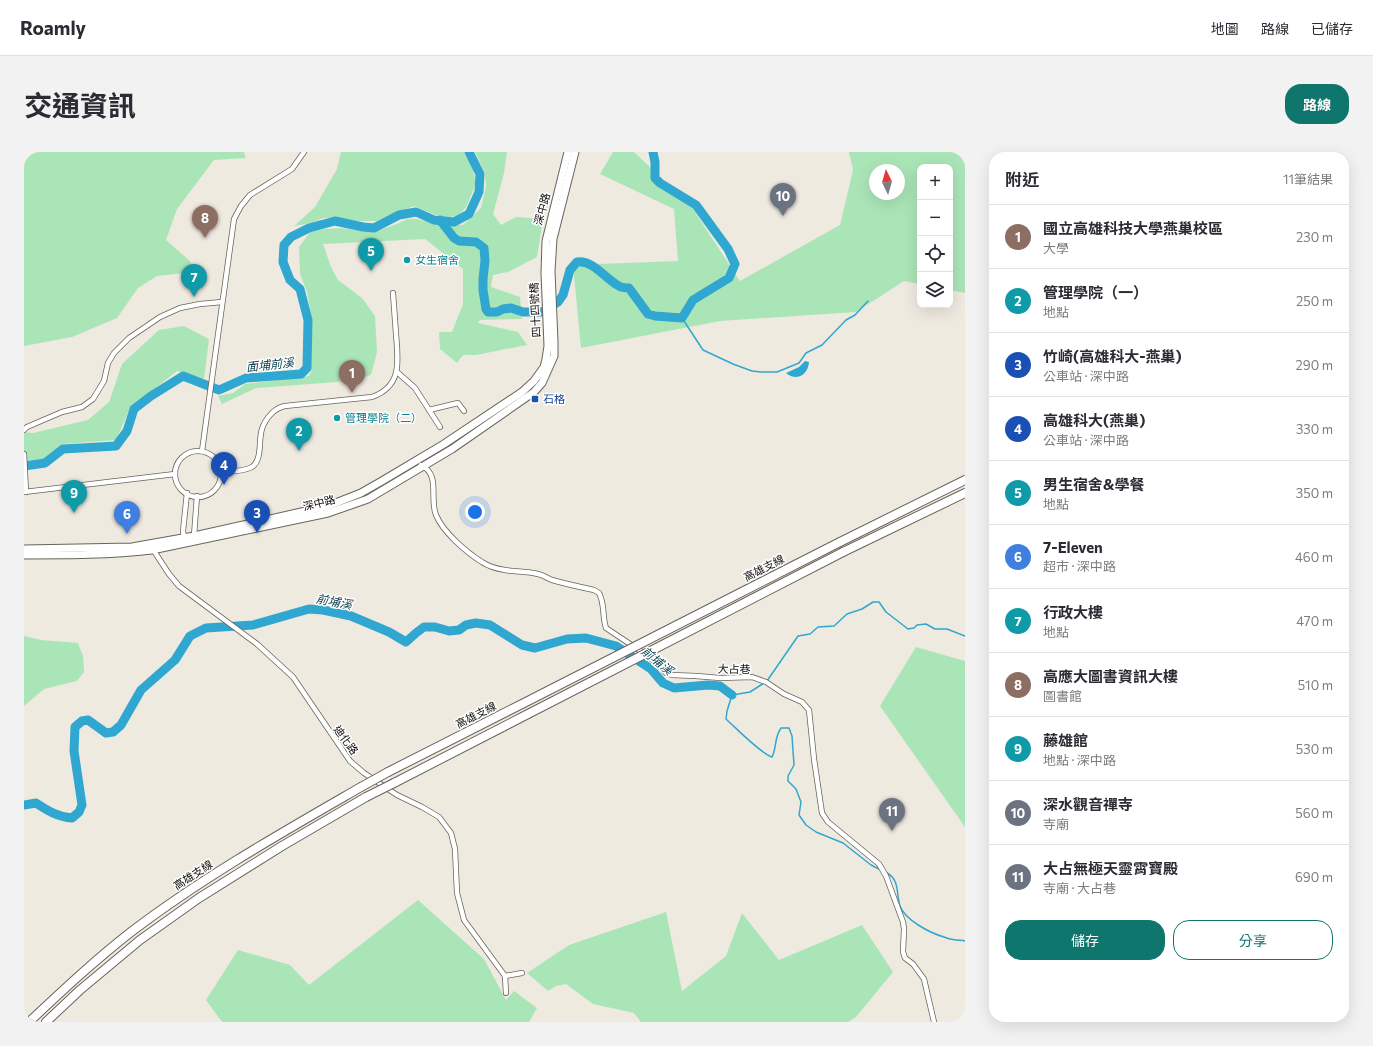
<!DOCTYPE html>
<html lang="zh-TW">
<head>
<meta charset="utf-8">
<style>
	:root { --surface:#fff; --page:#f2f2f3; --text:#2b2b33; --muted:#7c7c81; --line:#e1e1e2; --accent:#0f766e }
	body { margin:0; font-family:Commissioner,"Noto Sans TC",sans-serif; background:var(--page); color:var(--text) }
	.controls { position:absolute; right:12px; top:12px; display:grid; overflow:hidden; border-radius:8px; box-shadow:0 4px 16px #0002 }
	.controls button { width:36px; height:36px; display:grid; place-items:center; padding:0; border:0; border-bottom:1px solid var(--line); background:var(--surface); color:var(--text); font:20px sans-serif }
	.compass { position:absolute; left:845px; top:12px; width:36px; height:36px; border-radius:50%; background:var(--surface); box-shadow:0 4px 16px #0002; rotate:355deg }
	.you { position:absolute; left:451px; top:360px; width:14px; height:14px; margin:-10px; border:3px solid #fff; border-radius:50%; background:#1a73e8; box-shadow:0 0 0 6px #1a73e833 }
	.badge { display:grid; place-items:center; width:26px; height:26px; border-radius:50%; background:var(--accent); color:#fff; font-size:13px; font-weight:700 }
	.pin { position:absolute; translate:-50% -33px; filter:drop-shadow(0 1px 2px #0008) }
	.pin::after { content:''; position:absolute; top:21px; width:14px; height:12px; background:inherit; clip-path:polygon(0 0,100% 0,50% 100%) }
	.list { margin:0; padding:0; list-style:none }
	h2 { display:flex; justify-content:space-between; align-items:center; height:52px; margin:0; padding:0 16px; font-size:17px }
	h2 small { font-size:13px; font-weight:400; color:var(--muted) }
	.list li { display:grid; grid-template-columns:26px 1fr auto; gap:12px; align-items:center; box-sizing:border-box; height:64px; padding:0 16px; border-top:1px solid var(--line) }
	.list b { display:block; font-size:15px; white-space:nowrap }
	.list p { margin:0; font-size:13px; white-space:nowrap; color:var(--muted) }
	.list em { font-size:13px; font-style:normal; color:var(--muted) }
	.actions { display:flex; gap:8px; padding:12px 16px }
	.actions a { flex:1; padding:9px 0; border:1px solid var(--accent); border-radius:16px; text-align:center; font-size:14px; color:var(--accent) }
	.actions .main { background:var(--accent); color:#fff }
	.icon { flex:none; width:22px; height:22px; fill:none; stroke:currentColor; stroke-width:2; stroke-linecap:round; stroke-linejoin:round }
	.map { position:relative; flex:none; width:941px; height:870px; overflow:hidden; border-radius:16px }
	header { display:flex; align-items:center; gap:24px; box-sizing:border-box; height:56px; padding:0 20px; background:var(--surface); border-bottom:1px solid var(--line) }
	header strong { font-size:19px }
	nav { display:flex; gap:22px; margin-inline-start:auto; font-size:14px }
	.intro { display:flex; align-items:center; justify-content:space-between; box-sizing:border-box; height:96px; padding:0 24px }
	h1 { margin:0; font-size:28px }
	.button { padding:10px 18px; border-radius:16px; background:var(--accent); color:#fff; font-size:14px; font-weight:700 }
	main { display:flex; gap:24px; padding:0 24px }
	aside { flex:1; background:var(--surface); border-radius:16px; box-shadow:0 4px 16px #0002 }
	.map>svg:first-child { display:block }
</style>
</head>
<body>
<header>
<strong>Roamly</strong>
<nav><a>地圖</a><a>路線</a><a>已儲存</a></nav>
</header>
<div class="intro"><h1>交通資訊</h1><a class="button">路線</a></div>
<main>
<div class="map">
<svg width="941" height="870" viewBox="0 0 941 870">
	<rect width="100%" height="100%" fill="#efeae0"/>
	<g fill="#aae5b7" fill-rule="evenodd">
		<polygon points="0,0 220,0 222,6 190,8 153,57 142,88 166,109 170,120 133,124 114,136 93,166 48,185 0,194"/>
		<path d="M317,0H440C442,7 445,8 447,13C449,17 451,24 451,28C452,34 448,41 446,46C436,77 411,63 390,54L353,69H329L309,66H299L288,71L270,74L291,55L313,17Z"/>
		<polygon points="451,0 483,0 480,21 469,62 477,73 492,65 519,67 513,105 484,120 469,123 467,135 496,145 498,167 456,168 454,171 494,180 503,193 452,203 439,203 433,211 416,197 415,180 428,180 439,152 439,117 401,87 299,92 307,115 314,128 338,146 351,164 353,200 347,223 327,229 232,236 198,252 194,244 209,241 221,232 285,224 287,220 288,168 283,140 276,122 275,95 286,80 300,77 318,76 336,79 350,80 373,72 383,67 393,67 413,72 439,73 457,56 462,35 461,21"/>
		<path d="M589,0H610L667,54L716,129L816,73L829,18L825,0H941V141L926,138V15H896V132L880,129L832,160L696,169L557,196L549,113L654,109L650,57L576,22ZM851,18H875V42H851Z"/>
		<polygon points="160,174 185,187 180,227 153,219 106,256 92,288 39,292 21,307 0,309 0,280 9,281 64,268 85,250 98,212 135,178"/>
		<polygon points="0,484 17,488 54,491 59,504 60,520 53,529 20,537 0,554"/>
		<polygon points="892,495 941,509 941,675 856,554"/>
		<polygon points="394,748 460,807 482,848 490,839 513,856 505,870 198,870 182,848 214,798 266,813 285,833"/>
		<polygon points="642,760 658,839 702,804 718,761 755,808 838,773 869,820 832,865 824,870 617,870 610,861 569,852 542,832 532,834 524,839 503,821 545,793"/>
	</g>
	<path fill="#30a7d0" d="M781,209L785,210C784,223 772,230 762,221L775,215Z"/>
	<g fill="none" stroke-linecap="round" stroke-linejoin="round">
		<g stroke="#30a7d0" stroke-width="1.5">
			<polyline points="658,166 679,198 709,212 728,219 737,220 753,220 775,211 782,201 798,193 822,168 831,163 844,149"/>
			<polyline points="743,529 774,484 786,482 794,475 810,474 823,462 838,457 849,450 855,450 862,460 884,477 890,476 893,473 902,472 911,477 923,477 941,484"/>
			<path d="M740,531L726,540L708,543L703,559L702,567C712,576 736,601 748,605C753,595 750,586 757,576H765L768,584L770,613L764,624V629L772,637L777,650L775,663L782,673L792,680L819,691L847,713L857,718"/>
			<path d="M863,721C876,728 872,742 876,754C881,768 906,781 920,785C926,788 934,788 941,789"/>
		</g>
		<g stroke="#30a7d0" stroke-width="9">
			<path d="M416,68L430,86L435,89L452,90L460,96L461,109L459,127V138L462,157L464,160H473L479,157L487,156L499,160H518L534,150L539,143L546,118L553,110C570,108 582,128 595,134C598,136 602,136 605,136L624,162L631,164L658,166L669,148L705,126L711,112L704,97L672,53L636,31L631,26V10L629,0"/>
			<polyline points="0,314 21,311 39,297 92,294 103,279 110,257 127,244 159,224 195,238 222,226 277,222 283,216 284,168 276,137 266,128 259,110 260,93 267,85 285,76 311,69 339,75 350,76 375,63 392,60 410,68 430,70 445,62 455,40 456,22 445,0"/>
			<path d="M0,653L12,651C24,659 34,665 48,666L55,660L58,653L50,599L51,575L58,569L64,568L82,581L89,580L97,573L117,538L151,508L166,484L182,476L229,473L285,457L299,458L327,464L365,480L382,490L392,481L400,475H411L425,479L435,478L442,473L452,471L466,473L498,493L511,496L543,487L562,486L592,494L627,517L639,531L650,536L684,533L696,534L708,543"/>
		</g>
		<g stroke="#68645c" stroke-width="6">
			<g id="minor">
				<polyline points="373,220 391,236 416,275"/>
				<polyline points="405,258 434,251 440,259"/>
				<polyline points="0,278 3,275 38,260 58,255 69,247 80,229 84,211 90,201 105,186 136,165 156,156 176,152 198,150"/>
				<polyline points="178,299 210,67 217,54 226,43 268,17 280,0"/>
				<circle cx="174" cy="322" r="23"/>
				<polyline points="0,302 2,340"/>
				<path d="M397,313C417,323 405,346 412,363C419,380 442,400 458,410C464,414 474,417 481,418C492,420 503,419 514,422C519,423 523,426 528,428C542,432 556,435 570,438L575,441C581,452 578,464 582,476L627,506L642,521L648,523L672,524L696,526L728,525L742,530L760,542L778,550L785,558L790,607L798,661L804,670L855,712L862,724L879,770L880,777L879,800L881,806L889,812L900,827L910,870"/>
				<path d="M197,320C207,319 219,320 228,315C239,307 234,288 238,277C240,270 243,266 248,261C252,257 256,255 261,254L348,245C379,234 374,208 372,182C371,168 370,154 369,141"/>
				<polyline points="0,340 151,322"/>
				<polyline points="169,386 170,384 173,344"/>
				<polyline points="160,387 159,379 163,341"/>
				<polyline points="128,396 145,422 155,434 233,492 269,525 326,609 340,621 373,643 398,655 415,665 427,681 431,697 433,741 440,768 481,824"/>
				<polyline points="481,824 498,821"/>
				<polyline points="481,824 482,841"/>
			</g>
		</g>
		<g stroke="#68645c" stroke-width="9">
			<g id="primary">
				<polyline points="0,397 108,395 170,384 304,354 337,341 358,329 420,292 498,240 510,229 520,215 522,207 524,194 521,121 522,89 544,0"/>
				<path d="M0,403C43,403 86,403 128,398L304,361L344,347L428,297L510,240L518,231L530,204V190L527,119L529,87L551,0"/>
			</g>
		</g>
		<g stroke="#68645c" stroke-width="10">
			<g id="motorway">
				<polyline points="816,390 941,328"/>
				<polyline points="819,400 941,341"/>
				<polyline points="364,620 498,552"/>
				<polyline points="370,631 504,562"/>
				<path d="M5,870C38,839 71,808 107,780C179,725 259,680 337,635"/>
				<polyline points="22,870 56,838 116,788 175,746 258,694 342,645"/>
			</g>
		</g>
		<use href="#minor" stroke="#fff" stroke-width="4.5"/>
		<use href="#primary" stroke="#fff" stroke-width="7"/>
		<use href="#motorway" stroke="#fff" stroke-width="8"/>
		<g stroke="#68645c" stroke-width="10" stroke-linecap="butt">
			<g id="motorway-bridge">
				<polyline points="498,552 816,390"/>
				<polyline points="504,562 819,400"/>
				<polyline points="337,635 364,620"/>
				<polyline points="342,645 370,631"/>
			</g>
		</g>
		<use href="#motorway-bridge" stroke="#fff" stroke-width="8"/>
	</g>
	<g fill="#0f9aa8" stroke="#fff" stroke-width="1.5">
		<circle cx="383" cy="108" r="4"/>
		<circle cx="313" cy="266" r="4"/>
	</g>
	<rect fill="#1a4fb4" stroke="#fff" stroke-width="1.5" x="507" y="243" width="8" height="8" rx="2"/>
	<g text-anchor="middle" stroke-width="3" stroke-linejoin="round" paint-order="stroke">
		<g font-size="11" fill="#0f0d0a" stroke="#fff">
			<text transform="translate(518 57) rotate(-75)" y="4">深中路</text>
			<text transform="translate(511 158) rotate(-93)" y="4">四十四號橋</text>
			<text transform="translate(295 351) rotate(-14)" y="4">深中路</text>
			<text transform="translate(740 416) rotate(-27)" y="4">高雄支線</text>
			<text transform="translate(710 517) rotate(1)" y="4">大占巷</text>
			<text transform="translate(452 563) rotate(-27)" y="4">高雄支線</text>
			<text transform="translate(322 588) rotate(54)" y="4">迪化路</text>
			<text transform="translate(169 723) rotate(-33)" y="4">高雄支線</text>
		</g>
		<g font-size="11" fill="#0d838f" stroke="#fff" text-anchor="start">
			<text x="391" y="112">女生宿舍</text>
			<text x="321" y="270">管理學院（二）</text>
		</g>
		<g font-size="11" fill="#164399" stroke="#fff" text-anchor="start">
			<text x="519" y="251">石格</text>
		</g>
		<g font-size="12" font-style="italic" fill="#093c4e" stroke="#fff">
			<text transform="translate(246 213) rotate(-6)" y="4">面埔前溪</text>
			<text transform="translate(310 450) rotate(11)" y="4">前埔溪</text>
			<text transform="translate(633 509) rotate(39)" y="4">前埔溪</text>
		</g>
	</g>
</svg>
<div class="controls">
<button>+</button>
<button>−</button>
<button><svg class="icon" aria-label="locate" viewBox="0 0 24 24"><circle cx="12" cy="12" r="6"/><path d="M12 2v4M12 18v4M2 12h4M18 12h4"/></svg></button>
<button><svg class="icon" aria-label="layers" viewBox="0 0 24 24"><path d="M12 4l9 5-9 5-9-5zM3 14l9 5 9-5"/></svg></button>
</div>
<svg class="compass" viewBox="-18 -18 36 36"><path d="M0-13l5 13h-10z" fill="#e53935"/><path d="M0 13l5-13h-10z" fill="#7c7c81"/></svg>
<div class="you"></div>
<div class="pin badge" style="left:328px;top:241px;background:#8d6e63">1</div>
<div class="pin badge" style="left:275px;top:299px;background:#0f9aa8">2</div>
<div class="pin badge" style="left:233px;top:381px;background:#1a4fb4">3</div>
<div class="pin badge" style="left:200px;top:333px;background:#1a4fb4">4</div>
<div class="pin badge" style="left:347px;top:119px;background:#0f9aa8">5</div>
<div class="pin badge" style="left:103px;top:382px;background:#3f7fe0">6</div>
<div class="pin badge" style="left:170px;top:145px;background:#0f9aa8">7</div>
<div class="pin badge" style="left:181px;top:86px;background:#8d6e63">8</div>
<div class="pin badge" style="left:50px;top:361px;background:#0f9aa8">9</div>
<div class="pin badge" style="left:759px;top:64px;background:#6b7280">10</div>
<div class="pin badge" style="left:868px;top:679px;background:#6b7280">11</div>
</div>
<aside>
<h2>附近<small>11筆結果</small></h2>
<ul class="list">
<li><span class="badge" style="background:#8d6e63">1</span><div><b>國立高雄科技大學燕巢校區</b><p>大學</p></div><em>230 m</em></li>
<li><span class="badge" style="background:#0f9aa8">2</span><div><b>管理學院（一）</b><p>地點</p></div><em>250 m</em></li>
<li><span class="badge" style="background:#1a4fb4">3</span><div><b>竹崎(高雄科大-燕巢)</b><p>公車站 · 深中路</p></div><em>290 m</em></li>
<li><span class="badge" style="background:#1a4fb4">4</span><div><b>高雄科大(燕巢)</b><p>公車站 · 深中路</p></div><em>330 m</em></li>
<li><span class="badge" style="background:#0f9aa8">5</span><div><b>男生宿舍&amp;學餐</b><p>地點</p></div><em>350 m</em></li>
<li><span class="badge" style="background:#3f7fe0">6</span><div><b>7-Eleven</b><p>超市 · 深中路</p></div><em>460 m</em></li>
<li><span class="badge" style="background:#0f9aa8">7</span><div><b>行政大樓</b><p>地點</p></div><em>470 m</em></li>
<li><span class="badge" style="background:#8d6e63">8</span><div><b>高應大圖書資訊大樓</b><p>圖書館</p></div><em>510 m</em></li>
<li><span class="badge" style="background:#0f9aa8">9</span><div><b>藤雄館</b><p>地點 · 深中路</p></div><em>530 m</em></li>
<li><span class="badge" style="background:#6b7280">10</span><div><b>深水觀音禪寺</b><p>寺廟</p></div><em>560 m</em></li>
<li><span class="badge" style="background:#6b7280">11</span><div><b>大占無極天靈霄寶殿</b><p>寺廟 · 大占巷</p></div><em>690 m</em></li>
</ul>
<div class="actions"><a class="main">儲存</a><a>分享</a></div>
</aside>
</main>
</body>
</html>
